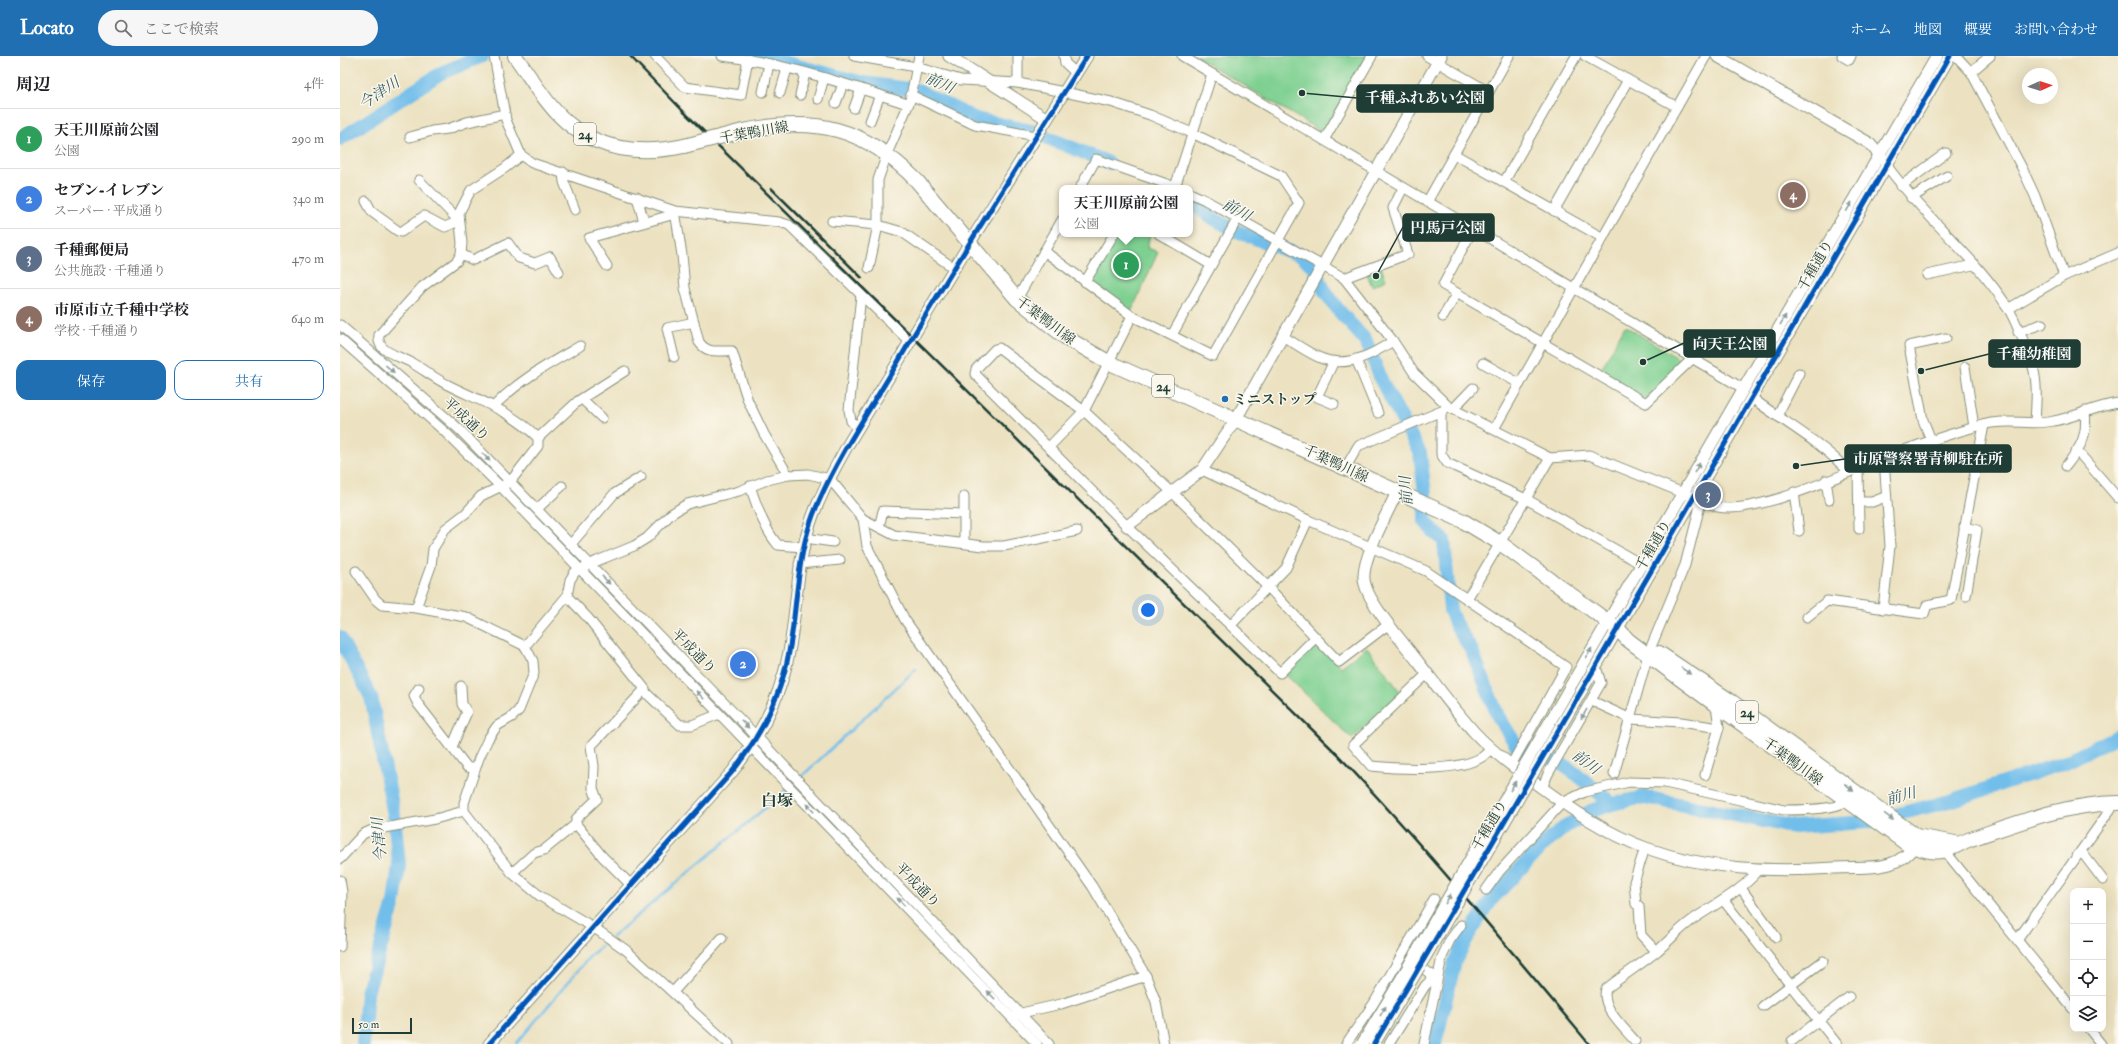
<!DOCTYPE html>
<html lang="ja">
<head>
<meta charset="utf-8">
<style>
	:root { --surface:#fff; --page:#f6f6f6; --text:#202124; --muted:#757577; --line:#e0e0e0; --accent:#1f6fb2 }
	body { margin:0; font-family:"IM FELL Double Pica","Noto Serif JP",serif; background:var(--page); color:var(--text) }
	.controls { position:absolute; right:12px; bottom:12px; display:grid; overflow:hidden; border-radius:8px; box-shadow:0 4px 16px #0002 }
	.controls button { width:36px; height:36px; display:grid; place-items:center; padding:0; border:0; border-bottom:1px solid var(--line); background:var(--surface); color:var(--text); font:20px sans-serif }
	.compass { position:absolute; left:1682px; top:12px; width:36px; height:36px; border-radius:50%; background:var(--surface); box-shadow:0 4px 16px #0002; rotate:87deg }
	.scale { position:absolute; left:12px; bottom:10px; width:60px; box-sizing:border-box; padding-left:4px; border:2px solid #1f3d34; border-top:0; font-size:11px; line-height:14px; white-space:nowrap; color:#1f3d34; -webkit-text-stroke:3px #fbf7ec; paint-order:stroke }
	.you { position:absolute; left:808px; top:554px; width:14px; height:14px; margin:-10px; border:3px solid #fff; border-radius:50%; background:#1a73e8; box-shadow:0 0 0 6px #1a73e833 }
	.badge { display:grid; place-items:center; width:26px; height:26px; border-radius:50%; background:var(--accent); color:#fff; font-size:13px; font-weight:700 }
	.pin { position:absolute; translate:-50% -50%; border:2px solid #fff; box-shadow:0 1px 4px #0006 }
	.popup { position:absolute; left:719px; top:129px; width:134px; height:52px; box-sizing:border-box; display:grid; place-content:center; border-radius:8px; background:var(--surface); filter:drop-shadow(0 1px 3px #0005); font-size:13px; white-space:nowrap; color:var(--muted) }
	.popup b { font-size:15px; color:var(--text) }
	.popup::after { content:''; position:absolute; left:50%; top:100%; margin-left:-8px; border:8px solid transparent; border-top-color:var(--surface) }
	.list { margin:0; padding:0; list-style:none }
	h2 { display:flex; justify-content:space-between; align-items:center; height:52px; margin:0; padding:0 16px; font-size:17px }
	h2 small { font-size:13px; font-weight:400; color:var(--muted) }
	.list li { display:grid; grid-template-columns:26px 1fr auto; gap:12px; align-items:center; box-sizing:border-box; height:60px; padding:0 16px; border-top:1px solid var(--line) }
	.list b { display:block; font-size:15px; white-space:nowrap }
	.list p { margin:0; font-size:13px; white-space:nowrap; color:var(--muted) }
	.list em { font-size:13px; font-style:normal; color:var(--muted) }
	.actions { display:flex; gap:8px; padding:12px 16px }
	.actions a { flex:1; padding:9px 0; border:1px solid var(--accent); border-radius:12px; text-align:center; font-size:14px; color:var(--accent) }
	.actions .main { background:var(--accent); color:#fff }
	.icon { flex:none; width:22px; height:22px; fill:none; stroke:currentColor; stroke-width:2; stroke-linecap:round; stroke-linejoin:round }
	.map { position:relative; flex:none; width:1778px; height:988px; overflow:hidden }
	header { display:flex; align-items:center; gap:24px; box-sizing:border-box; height:56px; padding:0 20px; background:var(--accent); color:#fff }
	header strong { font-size:19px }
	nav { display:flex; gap:22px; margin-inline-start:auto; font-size:14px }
	.search { width:280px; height:36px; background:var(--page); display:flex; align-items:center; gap:10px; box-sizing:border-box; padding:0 14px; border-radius:22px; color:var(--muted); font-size:15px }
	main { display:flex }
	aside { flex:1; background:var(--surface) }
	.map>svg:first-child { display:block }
</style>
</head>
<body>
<header>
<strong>Locato</strong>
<div class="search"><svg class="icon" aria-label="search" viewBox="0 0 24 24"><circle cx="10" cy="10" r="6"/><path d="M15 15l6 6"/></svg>ここで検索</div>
<nav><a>ホーム</a><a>地図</a><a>概要</a><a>お問い合わせ</a></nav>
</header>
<main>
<aside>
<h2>周辺<small>4件</small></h2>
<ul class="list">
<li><span class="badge" style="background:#2e9e5b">1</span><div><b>天王川原前公園</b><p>公園</p></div><em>290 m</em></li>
<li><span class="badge" style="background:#3f7fe0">2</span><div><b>セブン-イレブン</b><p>スーパー · 平成通り</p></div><em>340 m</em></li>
<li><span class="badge" style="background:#5c6f8a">3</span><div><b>千種郵便局</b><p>公共施設 · 千種通り</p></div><em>470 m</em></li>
<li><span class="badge" style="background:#8d6e63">4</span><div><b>市原市立千種中学校</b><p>学校 · 千種通り</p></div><em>640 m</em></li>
</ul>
<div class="actions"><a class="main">保存</a><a>共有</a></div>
</aside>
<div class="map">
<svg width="1778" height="988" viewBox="0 0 1778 988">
	<rect width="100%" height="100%" fill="#fbf7ec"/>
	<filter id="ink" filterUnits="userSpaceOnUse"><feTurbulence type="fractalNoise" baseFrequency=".025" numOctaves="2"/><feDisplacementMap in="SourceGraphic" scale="8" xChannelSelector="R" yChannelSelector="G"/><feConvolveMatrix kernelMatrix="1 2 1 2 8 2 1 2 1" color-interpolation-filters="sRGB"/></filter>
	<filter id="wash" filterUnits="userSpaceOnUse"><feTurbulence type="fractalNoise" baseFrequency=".012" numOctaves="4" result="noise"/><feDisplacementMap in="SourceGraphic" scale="16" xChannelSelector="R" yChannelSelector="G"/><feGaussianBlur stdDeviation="0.9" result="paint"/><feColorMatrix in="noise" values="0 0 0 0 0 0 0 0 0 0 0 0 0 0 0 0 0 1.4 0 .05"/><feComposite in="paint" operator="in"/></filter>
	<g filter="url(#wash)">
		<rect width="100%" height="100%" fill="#ece2c1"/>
		<g fill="#7ed091" stroke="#4e8662">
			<polygon points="855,0 1027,0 985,74 982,76"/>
			<polygon points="777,178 810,178 807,192 818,196 792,254 788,254 753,226 752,223"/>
			<polygon points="1041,211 1046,224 1032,230 1026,216"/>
			<polygon points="1285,270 1341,304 1342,308 1307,342 1303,342 1259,317"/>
			<polygon points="974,588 977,588 1001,611 1027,591 1061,637 1012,683 945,618"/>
		</g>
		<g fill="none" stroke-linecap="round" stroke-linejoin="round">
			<g stroke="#71beeb" stroke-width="2.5">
				<polyline points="460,722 576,613"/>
				<polyline points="272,881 456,726"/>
				<polyline points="176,988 251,899 269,884"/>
			</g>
			<g stroke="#71beeb" stroke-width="14">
				<polyline points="419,0 523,27 576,34 636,63 691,75 769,107"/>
				<polyline points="0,83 101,17 142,0"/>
				<path d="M850,146L871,161L894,174L961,200L974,211L985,236L1000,256L1026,285L1042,326L1080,397L1085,438V465L1092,474L1104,484L1110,554L1115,567L1132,595L1158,660L1178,692C1187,694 1198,696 1206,700C1231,711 1251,730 1272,748"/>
				<polyline points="0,582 31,641 54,759 59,809 54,847 27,937 23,988"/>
				<polyline points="1095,988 1115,905 1131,875 1152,843 1202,790 1225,771 1251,755 1272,748 1304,741 1454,771 1527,766 1610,745 1726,706 1778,680"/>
			</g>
		</g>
	</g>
	<g filter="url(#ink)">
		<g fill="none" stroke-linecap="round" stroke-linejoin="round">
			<g stroke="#86907a" stroke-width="11">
				<g id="minor">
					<polyline points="154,0 166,64 181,99 192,107 335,155 439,166 449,169 570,286"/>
					<polyline points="315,0 345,31 401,39 408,3"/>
					<path d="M382,0C446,7 508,29 568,48"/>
					<polyline points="514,0 576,11 621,24 678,27 724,36 771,46 810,59 852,77 941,120 959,147 873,300 792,260 704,195"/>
					<polyline points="678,0 678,27"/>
					<polyline points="724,0 725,7 736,17"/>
					<polyline points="842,0 1404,333"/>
					<polyline points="1087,0 1149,36"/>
					<polyline points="1245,0 1337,51"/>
					<polyline points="1502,0 1509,4 1511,0"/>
					<polyline points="1616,0 1631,16 1682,112 1695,140 1724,220"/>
					<polyline points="1631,16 1650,0"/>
					<polyline points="423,36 429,8"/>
					<polyline points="440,37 447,13"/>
					<polyline points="460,39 465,17"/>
					<polyline points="571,39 635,69 696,80"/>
					<polyline points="478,43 484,22"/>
					<polyline points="496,47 503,28"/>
					<polyline points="514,52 521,33"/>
					<polyline points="530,65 540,39"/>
					<polyline points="70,81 92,75 108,73 127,66 165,58"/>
					<polyline points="984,84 1032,0"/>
					<polyline points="1114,98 1263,182"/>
					<path d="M1547,110C1583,160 1636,201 1668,252C1675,263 1689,298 1693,311C1698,328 1696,348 1695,366"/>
					<polyline points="223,116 224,126 235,154"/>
					<polyline points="1164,126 1236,0"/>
					<polyline points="1561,130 1606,97"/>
					<polyline points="835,131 872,18"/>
					<polyline points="740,132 756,103 838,132"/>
					<path d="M850,137L865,144L1004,222L1053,285L1074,317L1109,351L1210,402L1249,399L1378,451C1417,459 1505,417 1544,402C1576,389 1609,378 1642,369C1666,362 1691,370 1714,365C1736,361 1756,350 1778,347"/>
					<polyline points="297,141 304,166"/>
					<polyline points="1571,142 1607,120"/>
					<polyline points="26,145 32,156 58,175 61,176 84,160 105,171 119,165 79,124"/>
					<polyline points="1087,146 1169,0"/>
					<path d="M335,155L342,199L345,232L359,286C368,299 379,294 392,295L408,345L424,378L448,419"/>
					<polyline points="1214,155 1288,24"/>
					<polyline points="492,165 538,169 562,176 614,212"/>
					<polyline points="1133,173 1103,229 1306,347 1352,303"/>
					<polyline points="819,178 871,209"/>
					<polyline points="121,198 133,204 168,187 179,202 195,207 210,201 219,216"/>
					<polyline points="267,210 249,182 335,158"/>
					<polyline points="529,212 538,169 538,124 547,98 570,45 579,0"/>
					<polyline points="1587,219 1633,209"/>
					<polyline points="1004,222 1068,198 1053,152 1063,132"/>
					<polyline points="745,226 774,178"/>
					<polyline points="677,243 722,164"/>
					<polyline points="1668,253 1724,220 1778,197"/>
					<polyline points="1103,261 1117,237"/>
					<polyline points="0,269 120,374 417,681 709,988"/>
					<polyline points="1678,276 1702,268"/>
					<polyline points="832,279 898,162"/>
					<path d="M942,280C955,287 969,298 983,303C1008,312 1033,298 1053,285"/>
					<polyline points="0,283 105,376 160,430 697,988"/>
					<polyline points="334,301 327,272 354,266"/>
					<polyline points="1016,303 1038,357"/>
					<polyline points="994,305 977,341 994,348"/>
					<polyline points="1143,307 1180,328"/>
					<polyline points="1625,311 1634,371"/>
					<path d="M1412,342C1445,367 1480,385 1509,416"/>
					<polyline points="242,343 262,362"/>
					<path d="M154,350C179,324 209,308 240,290"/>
					<polyline points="1113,353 1133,332"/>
					<polyline points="1101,356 1101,398 1107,407 1186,443 1301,508"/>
					<polyline points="1437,360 1459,317"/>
					<polyline points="518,373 511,365 509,354 521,239"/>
					<polyline points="1154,373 1366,0"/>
					<polyline points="198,382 238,345 285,315"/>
					<polyline points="1591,384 1583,364 1569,290 1606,282"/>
					<polyline points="709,391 744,355 792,260"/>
					<polyline points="1738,396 1778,442"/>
					<path d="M1726,410C1741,391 1748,380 1745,355"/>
					<polyline points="1006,411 1018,390 1104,354"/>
					<polyline points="1518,412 1519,473"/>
					<polyline points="862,414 968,464 1086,515 1226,611 1171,709"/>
					<polyline points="1486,424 1489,444"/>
					<path d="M410,430C417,450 424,473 438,489L463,491"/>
					<polyline points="1454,436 1459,475"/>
					<polyline points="1519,446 1532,446 1545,441"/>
					<polyline points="197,453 222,430"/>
					<polyline points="523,463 527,490 565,564 752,830 806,920 816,946 824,988"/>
					<polyline points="539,471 543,455 624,458"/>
					<polyline points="1624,471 1637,474 1626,540"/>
					<polyline points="465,482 493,486"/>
					<polyline points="624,487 624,440"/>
					<polyline points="231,488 274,438 301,421"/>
					<polyline points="459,508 500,504"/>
					<polyline points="16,515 36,544 42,549 76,552 126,561 185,590 193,605 194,617 179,654 172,661 157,670 148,683 139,702 124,747 124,755 172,817 200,840 253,871 286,894 389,988"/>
					<polyline points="227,540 248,562 305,633 251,690 254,710 253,732 257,743 236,763 236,768 262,800 291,829"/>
					<polyline points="1127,543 1210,402"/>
					<path d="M76,552L91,510L93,493L105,473L126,457L141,440L170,426L198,390V382C173,356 140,345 108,329C96,323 84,314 72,307C62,301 49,299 42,291C39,287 38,284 39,279L82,231L117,205L121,198L122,187L119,157L131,134L165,112L181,99"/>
					<polyline points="1543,553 1550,490 1544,402"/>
					<polyline points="1467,561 1487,545 1584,558 1587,549 1611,544 1644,369"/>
					<polyline points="891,569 946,512 968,464"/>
					<polyline points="975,582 940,617 787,470 635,318 636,313 655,293 659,292 744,355 833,437 928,531 999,606 1049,568"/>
					<polyline points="185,590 227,540 230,524 235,516 257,505 294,490 307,482 331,458 347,448 399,435 427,424 448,419 468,418 490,423 523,463 554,479 643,490 664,490 737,475"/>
					<polyline points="1311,591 1345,509 1361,446"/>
					<path d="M1087,618L1013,689L1031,710C1058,713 1119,716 1142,701C1146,699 1148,695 1151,692"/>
					<polyline points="79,632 74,640 78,648 127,711 135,713"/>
					<polyline points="304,635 340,669 352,669 379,658"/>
					<polyline points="1252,645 1291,663 1341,666 1379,672"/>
					<polyline points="112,691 127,656 122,648 121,630"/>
					<polyline points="1274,718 1308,599"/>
					<polyline points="1365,719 1379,672 1376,649"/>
					<polyline points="1202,732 1208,718 1261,627 1256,611"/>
					<polyline points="1305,792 1294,826 1296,848 1299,850 1301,879 1316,895"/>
					<polyline points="1605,795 1733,953"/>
					<polyline points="1741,795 1763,824"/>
					<polyline points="0,803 23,778 32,774 95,763 124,755"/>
					<polyline points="172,817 194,797 204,794 236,768"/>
					<polyline points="0,824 2,836 0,891"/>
					<polyline points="1401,832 1436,881"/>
					<path d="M1146,834L1159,816L1222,747L1245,736L1289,726L1325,727L1444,754C1456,754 1500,754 1507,744"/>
					<polyline points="1384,845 1497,988"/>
					<polyline points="1678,883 1775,747"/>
					<polyline points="333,936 382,882"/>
					<polyline points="1423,950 1483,905"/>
					<polyline points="677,958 721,948 806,920"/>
					<polyline points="1749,973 1761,988"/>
					<path d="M1295,985C1285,973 1260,951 1266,933C1282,920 1300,909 1316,896C1329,885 1340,872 1355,862C1379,846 1400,836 1419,814"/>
					<polyline points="1452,985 1509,941"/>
					<polyline points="1006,988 1034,947 1094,843"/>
					<polyline points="1049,988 1085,930 1090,925 1091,918 1074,907"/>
					<polyline points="1084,988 1102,901 1110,884 1121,869"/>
				</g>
			</g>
			<g stroke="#86907a" stroke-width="13">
				<g id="tertiary">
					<polyline points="609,0 707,63"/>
					<polyline points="1377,0 1529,87 1543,103"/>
					<path d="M1057,436C1048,456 1022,502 1024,523C1026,546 1064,587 1079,607C1097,630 1115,655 1135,677C1154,697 1176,713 1198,729C1231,753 1267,778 1306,792C1367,814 1431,816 1495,812C1528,810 1559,817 1578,785"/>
					<polyline points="787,470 862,414 896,363 1101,0"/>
					<polyline points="1230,631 1597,0"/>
					<polyline points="1242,634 1610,0"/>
					<path d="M149,988L392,716C420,681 441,640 449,596C459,542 455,497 479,445C499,399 529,355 555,311C616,206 682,103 747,0"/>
				</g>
			</g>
			<g stroke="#86907a" stroke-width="16">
				<g id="primary">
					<path d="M175,0C189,19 201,40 217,57C252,94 297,100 344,90"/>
					<path d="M403,75C476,60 524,71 577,125L677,243L725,281L770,307L1123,465L1160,487L1278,573L1288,584L1347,628L1567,788C1578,793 1595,798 1606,794C1614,792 1621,787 1628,784C1678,767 1725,748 1778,747"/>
					<polyline points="1319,597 1392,646 1576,780 1615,787"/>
				</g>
			</g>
			<use href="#minor" stroke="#fff" stroke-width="9"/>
			<use href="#tertiary" stroke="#fff" stroke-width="11"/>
			<use href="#primary" stroke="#fff" stroke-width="14"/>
			<g stroke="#1f3d34" stroke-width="2.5">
				<path d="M290,0L343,55L997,698C1085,791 1167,890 1249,988"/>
				<polyline points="431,132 522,222"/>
			</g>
			<g stroke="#86907a" stroke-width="13" stroke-linecap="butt">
				<g id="tertiary-bridge">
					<polyline points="1022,988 1053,937 1230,631"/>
					<polyline points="1034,988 1242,634"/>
				</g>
			</g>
			<g stroke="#86907a" stroke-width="16" stroke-linecap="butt">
				<polyline id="primary-bridge" points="344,90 403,75"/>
			</g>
			<use href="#tertiary-bridge" stroke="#fff" stroke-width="11"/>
			<use href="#primary-bridge" stroke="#fff" stroke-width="14"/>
			<g stroke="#fbf7ec" stroke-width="8">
				<g id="cycleway">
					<path d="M149,988L392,716C420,681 441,640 449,596C459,542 455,497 479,445C499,399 529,355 555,311C616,206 682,103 747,0"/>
					<polyline points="1034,988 1242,634 1610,0"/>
				</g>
			</g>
			<use href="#cycleway" stroke="#0057b8" stroke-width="5"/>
		</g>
		<defs><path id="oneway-solid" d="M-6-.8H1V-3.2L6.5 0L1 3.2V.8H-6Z"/></defs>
		<g fill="#8f9e9a">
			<use href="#oneway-solid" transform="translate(1509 151) rotate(-60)"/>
			<use href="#oneway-solid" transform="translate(1443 264) rotate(-60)"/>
			<use href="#oneway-solid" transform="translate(50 313) rotate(41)"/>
			<use href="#oneway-solid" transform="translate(146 401) rotate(46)"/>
			<use href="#oneway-solid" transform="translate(1357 412) rotate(-60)"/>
			<use href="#oneway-solid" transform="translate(266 524) rotate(46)"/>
			<use href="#oneway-solid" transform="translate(1249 597) rotate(-60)"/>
			<use href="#oneway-solid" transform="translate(1346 615) rotate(34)"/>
			<use href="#oneway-solid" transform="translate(360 639) rotate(-134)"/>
			<use href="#oneway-solid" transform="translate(1244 658) rotate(121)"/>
			<use href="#oneway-solid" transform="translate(405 668) rotate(46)"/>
			<use href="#oneway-solid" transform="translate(1173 730) rotate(-60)"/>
			<use href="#oneway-solid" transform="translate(1509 731) rotate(37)"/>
			<use href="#oneway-solid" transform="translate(470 752) rotate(-134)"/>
			<use href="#oneway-solid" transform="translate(1549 761) rotate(36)"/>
			<use href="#oneway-solid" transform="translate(1108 843) rotate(-60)"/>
			<use href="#oneway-solid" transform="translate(561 846) rotate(-134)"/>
			<use href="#oneway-solid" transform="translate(651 939) rotate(-134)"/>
			<use href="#oneway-solid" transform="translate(1043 955) rotate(-59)"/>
		</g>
	</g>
	<circle fill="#1f6fb2" stroke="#fbf7ec" stroke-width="1.5" cx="885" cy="343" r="4"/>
	<g text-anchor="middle" stroke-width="3" stroke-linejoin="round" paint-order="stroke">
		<g fill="#fbf7ec" stroke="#61756b" stroke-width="1">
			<rect x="234" y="67" width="22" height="22" rx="3"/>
			<rect x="812" y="319" width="22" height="22" rx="3"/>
			<rect x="1396" y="645" width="22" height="22" rx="3"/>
		</g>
		<g font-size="13" font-weight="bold" fill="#1f3d34">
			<text x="245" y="83">24</text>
			<text x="823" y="335">24</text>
			<text x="1407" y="661">24</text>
		</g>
		<g font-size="14" fill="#1f3d34" stroke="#fbf7ec">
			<text transform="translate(414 76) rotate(-10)" y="5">千葉鴨川線</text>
			<text transform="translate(1475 209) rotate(-60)" y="5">千種通り</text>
			<text transform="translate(706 264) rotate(37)" y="5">千葉鴨川線</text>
			<text transform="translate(127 363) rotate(43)" y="5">平成通り</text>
			<text transform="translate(996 407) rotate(25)" y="5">千葉鴨川線</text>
			<text transform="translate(1313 489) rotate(-60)" y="5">千種通り</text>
			<text transform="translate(354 595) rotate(46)" y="5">平成通り</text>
			<text transform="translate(1453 705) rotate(36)" y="5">千葉鴨川線</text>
			<text transform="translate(1149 769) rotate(-60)" y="5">千種通り</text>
			<text transform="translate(578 829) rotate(46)" y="5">平成通り</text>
		</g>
		<g font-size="14" font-weight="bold" fill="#1f3d34" stroke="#fbf7ec" text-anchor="start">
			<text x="893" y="348">ミニストップ</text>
		</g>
		<g font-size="15" font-style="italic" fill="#345d62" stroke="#fbf7ec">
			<text transform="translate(600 27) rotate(24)" y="5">前川</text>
			<text transform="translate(39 37) rotate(-33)" y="5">今津川</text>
			<text transform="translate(897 154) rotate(29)" y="5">前川</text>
			<text transform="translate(1066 435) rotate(-94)" y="5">前川</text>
			<text transform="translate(1246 706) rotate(36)" y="5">前川</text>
			<text transform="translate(1561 740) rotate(-15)" y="5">前川</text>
			<text transform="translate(39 784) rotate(-95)" y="5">今津川</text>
		</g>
		<g font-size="16" font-weight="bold" fill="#1f3d34" stroke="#fbf7ec">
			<text x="437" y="750">白塚</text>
		</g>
	</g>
	<path fill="none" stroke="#1f3d34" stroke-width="1.5" d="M962 37L1017 42M1036 220L1063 171M1303 306L1344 287M1581 315L1649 298M1456 410L1505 403"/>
	<g fill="#1f3d34" stroke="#fbf7ec" stroke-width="1.5">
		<circle cx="962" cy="37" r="4"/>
		<circle cx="1036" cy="220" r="4"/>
		<circle cx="1303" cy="306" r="4"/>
		<circle cx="1581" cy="315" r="4"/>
		<circle cx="1456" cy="410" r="4"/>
	</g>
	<g fill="#1f3d34" stroke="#1f3d34" stroke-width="1.5">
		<rect x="1017" y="29" width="136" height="27" rx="4"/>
		<rect x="1063" y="158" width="91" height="27" rx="4"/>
		<rect x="1344" y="274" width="91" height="27" rx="4"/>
		<rect x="1649" y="284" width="91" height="27" rx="4"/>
		<rect x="1505" y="389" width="166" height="27" rx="4"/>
	</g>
	<g font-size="15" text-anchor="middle" font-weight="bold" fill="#fff">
		<text x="1085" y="47">千種ふれあい公園</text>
		<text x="1108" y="177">円馬戸公園</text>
		<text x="1390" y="293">向天王公園</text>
		<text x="1694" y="303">千種幼稚園</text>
		<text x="1588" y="408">市原警察署青柳駐在所</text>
	</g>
</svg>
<div class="controls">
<button>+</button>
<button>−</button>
<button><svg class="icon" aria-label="locate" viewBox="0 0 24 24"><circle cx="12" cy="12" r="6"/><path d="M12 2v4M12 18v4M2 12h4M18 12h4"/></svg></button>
<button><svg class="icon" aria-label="layers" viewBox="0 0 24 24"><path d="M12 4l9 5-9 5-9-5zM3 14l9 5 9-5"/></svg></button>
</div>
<svg class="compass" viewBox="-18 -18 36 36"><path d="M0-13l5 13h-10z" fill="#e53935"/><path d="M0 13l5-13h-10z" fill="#757577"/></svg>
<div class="scale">50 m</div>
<div class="you"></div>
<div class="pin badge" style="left:786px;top:209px;background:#2e9e5b">1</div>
<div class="popup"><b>天王川原前公園</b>公園</div>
<div class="pin badge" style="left:403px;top:608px;background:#3f7fe0">2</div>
<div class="pin badge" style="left:1368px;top:439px;background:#5c6f8a">3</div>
<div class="pin badge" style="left:1453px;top:139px;background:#8d6e63">4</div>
</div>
</main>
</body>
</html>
